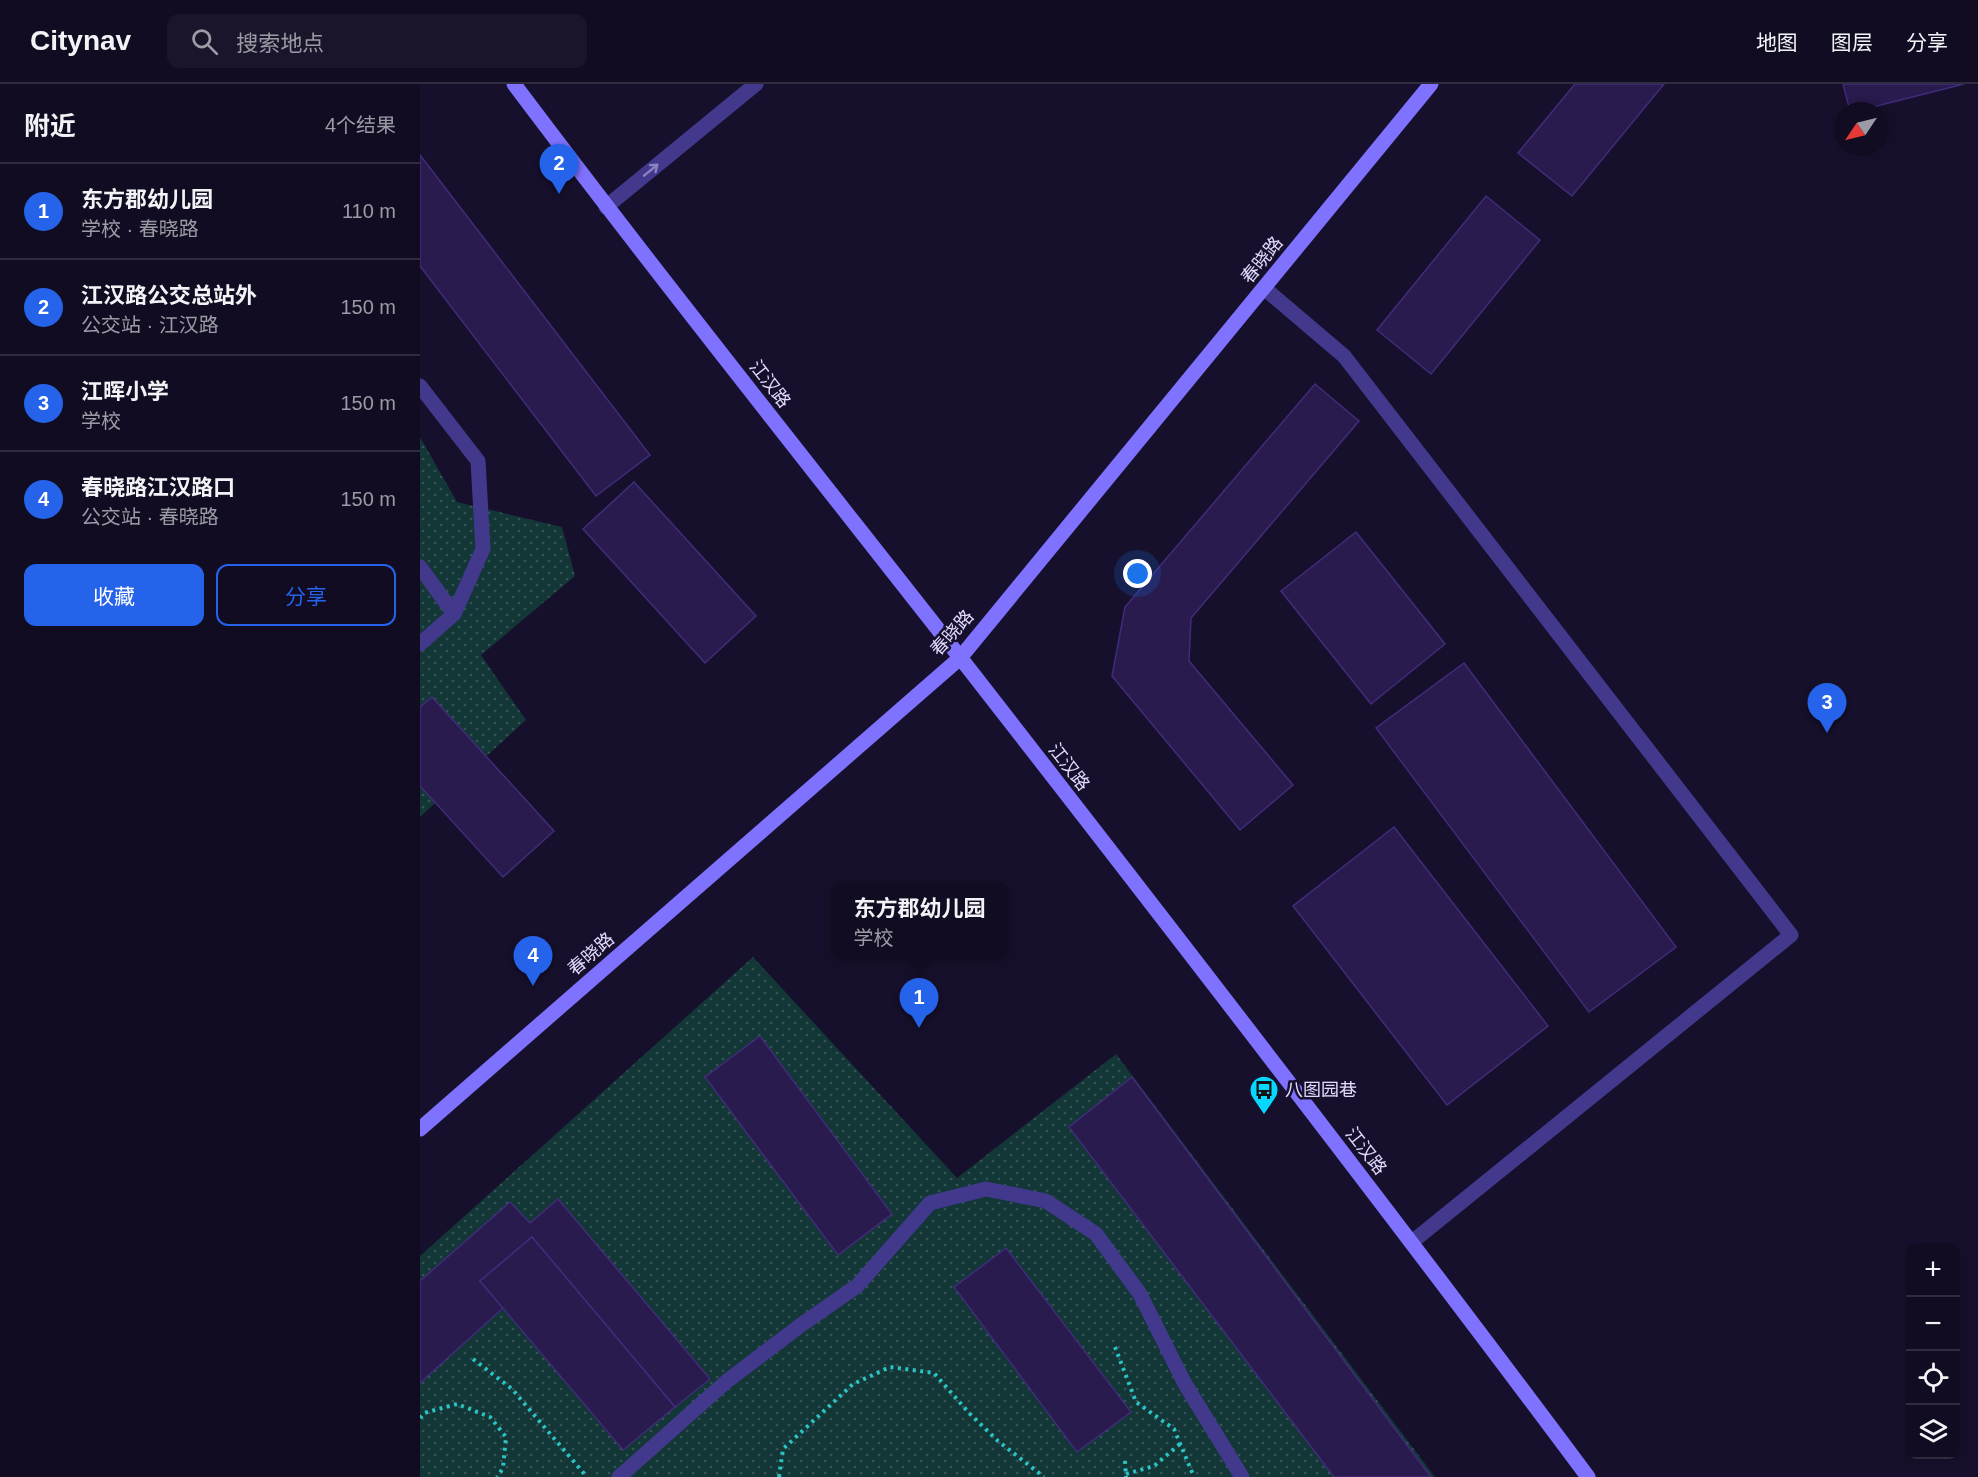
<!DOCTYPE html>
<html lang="zh">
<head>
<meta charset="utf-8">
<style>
	:root { --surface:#110c21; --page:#1a152a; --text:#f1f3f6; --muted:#9c9ba5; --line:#302c3f; --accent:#2563eb }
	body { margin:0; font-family:Helvetica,"Noto Sans SC",sans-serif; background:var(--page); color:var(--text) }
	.controls { position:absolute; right:18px; bottom:18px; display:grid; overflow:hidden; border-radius:12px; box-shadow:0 3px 9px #0003 }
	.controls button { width:54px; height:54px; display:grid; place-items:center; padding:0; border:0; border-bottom:2px solid var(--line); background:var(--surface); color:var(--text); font:30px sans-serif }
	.compass { position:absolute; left:1414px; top:18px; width:54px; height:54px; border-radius:50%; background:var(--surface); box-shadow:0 3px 9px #0003; rotate:235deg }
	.you { position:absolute; left:718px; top:490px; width:21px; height:21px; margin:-15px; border:4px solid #fff; border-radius:50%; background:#1a73e8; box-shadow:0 0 0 9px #1a73e833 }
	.badge { display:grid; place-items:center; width:39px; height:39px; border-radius:50%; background:var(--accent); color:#fff; font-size:20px; font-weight:700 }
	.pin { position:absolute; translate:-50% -50px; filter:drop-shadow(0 2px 3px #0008) }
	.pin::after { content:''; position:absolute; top:32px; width:21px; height:18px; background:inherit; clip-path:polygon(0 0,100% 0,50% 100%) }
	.popup { position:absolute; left:411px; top:797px; width:177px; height:78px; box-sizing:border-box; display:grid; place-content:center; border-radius:12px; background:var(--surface); filter:drop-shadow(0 2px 4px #0005); font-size:20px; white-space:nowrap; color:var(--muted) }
	.popup b { font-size:22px; color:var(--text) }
	.popup::after { content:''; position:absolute; left:50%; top:100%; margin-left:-12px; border:12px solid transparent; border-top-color:var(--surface) }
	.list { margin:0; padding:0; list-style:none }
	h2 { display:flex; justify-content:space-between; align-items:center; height:78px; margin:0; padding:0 24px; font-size:26px }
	h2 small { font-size:20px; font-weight:400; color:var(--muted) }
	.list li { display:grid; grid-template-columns:39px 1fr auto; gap:18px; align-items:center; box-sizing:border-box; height:96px; padding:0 24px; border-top:2px solid var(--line) }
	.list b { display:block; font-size:22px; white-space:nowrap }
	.list p { margin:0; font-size:20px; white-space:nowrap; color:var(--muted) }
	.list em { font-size:20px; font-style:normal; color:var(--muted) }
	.actions { display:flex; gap:12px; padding:18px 24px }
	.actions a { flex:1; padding:14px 0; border:2px solid var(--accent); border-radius:12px; text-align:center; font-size:21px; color:var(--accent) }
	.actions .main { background:var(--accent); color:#fff }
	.icon { flex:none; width:33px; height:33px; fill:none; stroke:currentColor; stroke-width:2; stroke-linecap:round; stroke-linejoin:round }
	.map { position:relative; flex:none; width:1558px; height:1393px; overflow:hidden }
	header { display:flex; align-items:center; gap:36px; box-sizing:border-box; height:84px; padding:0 30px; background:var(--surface); border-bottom:2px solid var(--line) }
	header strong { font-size:28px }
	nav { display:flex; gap:33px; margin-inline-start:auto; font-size:21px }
	.search { width:420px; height:54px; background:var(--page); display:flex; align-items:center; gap:15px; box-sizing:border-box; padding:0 21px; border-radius:12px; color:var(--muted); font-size:22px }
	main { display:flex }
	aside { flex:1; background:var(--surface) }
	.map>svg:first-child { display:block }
</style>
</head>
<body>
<header>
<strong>Citynav</strong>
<div class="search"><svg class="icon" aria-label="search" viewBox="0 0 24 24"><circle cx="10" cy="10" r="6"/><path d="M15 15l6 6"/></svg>搜索地点</div>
<nav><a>地图</a><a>图层</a><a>分享</a></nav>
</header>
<main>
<aside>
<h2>附近<small>4个结果</small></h2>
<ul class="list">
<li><span class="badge">1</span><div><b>东方郡幼儿园</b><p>学校 · 春晓路</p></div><em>110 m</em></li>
<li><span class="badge">2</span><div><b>江汉路公交总站外</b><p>公交站 · 江汉路</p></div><em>150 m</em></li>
<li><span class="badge">3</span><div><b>江晖小学</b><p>学校</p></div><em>150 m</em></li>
<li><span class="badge">4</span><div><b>春晓路江汉路口</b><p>公交站 · 春晓路</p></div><em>150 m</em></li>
</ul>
<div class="actions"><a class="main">收藏</a><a>分享</a></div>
</aside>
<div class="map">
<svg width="1558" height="1393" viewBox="0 0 1558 1393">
	<defs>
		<pattern id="grass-dots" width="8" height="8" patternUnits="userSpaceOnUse" patternTransform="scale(1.5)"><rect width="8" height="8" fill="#133637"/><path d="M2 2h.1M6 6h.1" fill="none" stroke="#355255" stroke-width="1.8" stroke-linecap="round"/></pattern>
	</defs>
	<rect width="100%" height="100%" fill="#17102c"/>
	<g fill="url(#grass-dots)">
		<polygon points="0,353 37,418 142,443 155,492 61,571 106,636 0,733"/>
		<polygon points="333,873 537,1094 696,970 1015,1393 0,1393 0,1172"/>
	</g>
	<g fill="#291b4e" stroke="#412c7b" stroke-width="1.5">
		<polygon points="1155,0 1244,0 1152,112 1098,69"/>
		<polygon points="1423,0 1544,0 1437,27 1430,27"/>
		<polygon points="0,71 230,371 176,412 0,182"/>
		<polygon points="1066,112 1120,156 1011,290 957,246"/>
		<polygon points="895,300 939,337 771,534 769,577 873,701 820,746 692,592 705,523"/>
		<polygon points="214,398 336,532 285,579 163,445"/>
		<polygon points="936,448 1025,560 951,620 861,507"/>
		<polygon points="1044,579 1256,863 1169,928 956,644"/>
		<polygon points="12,613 134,747 83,793 0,702 0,623"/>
		<polygon points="974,743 1128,942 1027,1021 873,822"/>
		<polygon points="340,952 472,1130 418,1171 285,993"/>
		<polygon points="712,993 1011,1393 914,1393 649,1043"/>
		<polygon points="138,1115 290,1295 255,1323 112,1153 60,1197 83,1224 0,1299 0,1197 90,1118 110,1139"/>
		<polygon points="112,1153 255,1323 203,1366 60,1197"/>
		<polygon points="586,1164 711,1328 657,1368 534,1203"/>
	</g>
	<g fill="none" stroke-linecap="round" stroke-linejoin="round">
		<g stroke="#2bc3c3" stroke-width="4" stroke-dasharray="3 4.5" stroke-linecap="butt">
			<polyline points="695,1263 716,1318 754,1345 774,1393"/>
			<polyline points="53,1275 92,1305 167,1393"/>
			<polyline points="0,1334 4,1329 37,1320 70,1333 86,1353 83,1384 77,1393"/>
			<polyline points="705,1377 706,1393"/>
			<polyline points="706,1390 734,1382 760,1360"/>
			<polyline points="359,1393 363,1365 433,1300 470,1283 514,1289 549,1329 578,1357 624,1393"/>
		</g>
		<g stroke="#42398d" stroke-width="15">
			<polyline points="186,123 336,0"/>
			<polyline points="0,483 34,530"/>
		</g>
		<g stroke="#42398d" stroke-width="15">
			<polyline points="844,204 924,272 1371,851 992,1158"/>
			<polyline points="0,302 58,377 63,465 34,530 0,560"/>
			<polyline points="199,1393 307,1297 381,1241 437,1202 510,1119 566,1105 626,1117 676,1150 720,1210 765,1300 822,1393"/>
		</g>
		<g stroke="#7e72ff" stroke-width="15">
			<path d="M94,0C239,193 390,382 539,572C751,844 962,1117 1168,1393"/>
			<polyline points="0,1045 540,574 1011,0"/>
		</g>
	</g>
	<defs><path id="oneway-shaft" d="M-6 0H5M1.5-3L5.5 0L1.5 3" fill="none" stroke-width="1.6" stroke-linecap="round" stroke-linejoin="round" transform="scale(1.5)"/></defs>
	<use stroke="#8a82c0" href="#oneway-shaft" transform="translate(231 86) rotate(-39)"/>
	<defs>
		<g id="bus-pin" transform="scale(1.5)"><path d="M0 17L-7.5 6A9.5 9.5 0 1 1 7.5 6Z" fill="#07d7ff" stroke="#17102c"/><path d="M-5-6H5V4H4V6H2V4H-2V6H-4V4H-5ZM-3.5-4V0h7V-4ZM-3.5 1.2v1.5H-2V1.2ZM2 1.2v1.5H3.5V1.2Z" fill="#111"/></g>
	</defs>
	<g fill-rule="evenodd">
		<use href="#bus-pin" x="844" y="1006"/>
	</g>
	<g text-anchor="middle" stroke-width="5" stroke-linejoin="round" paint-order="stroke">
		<g font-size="18" fill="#e2dbff" stroke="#17102c">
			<text transform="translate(842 176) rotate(-51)" y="6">春晓路</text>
			<text transform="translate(350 300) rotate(52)" y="6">江汉路</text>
			<text transform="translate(532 549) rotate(-48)" y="6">春晓路</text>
			<text transform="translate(649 683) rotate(52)" y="6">江汉路</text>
			<text transform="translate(171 870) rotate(-41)" y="6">春晓路</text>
			<text transform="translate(946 1067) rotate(52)" y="6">江汉路</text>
		</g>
		<g font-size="18" fill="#e2dbff" stroke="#17102c" text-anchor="start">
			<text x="865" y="1012">八图园巷</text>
		</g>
	</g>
</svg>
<div class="controls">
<button>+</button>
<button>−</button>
<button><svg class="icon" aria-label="locate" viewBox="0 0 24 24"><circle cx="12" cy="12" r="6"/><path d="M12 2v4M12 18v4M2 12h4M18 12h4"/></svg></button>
<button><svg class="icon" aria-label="layers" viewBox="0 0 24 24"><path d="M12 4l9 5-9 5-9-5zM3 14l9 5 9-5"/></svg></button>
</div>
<svg class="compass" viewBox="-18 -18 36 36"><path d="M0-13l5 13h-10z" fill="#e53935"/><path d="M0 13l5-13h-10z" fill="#9c9ba5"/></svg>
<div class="you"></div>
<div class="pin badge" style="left:499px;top:944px">1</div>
<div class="popup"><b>东方郡幼儿园</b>学校</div>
<div class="pin badge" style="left:139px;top:110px">2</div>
<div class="pin badge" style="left:1407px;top:649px">3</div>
<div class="pin badge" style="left:113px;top:902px">4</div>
</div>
</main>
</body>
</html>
